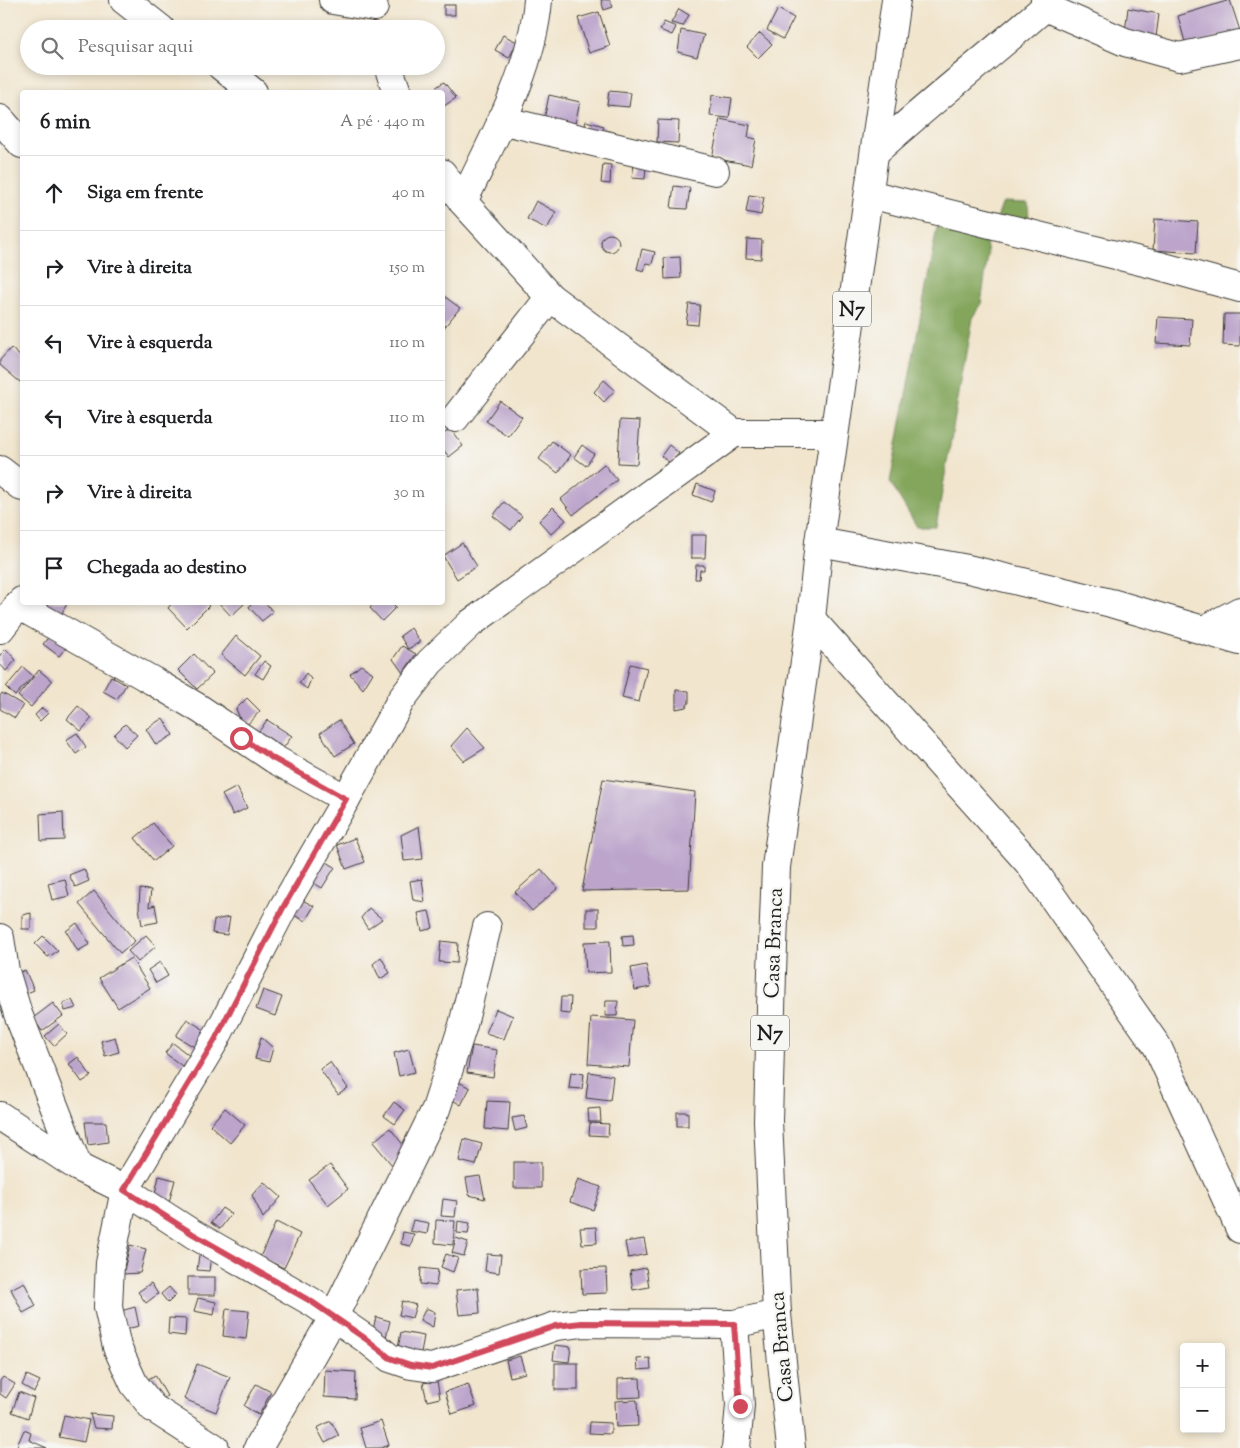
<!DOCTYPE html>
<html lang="pt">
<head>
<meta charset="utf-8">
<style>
	:root { --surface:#fff; --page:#f6f6f6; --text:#202124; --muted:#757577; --line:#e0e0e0 }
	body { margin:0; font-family:"Sorts Mill Goudy",serif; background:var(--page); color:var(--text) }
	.controls { position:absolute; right:15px; bottom:15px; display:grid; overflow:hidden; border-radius:5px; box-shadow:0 2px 8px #0003 }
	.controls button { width:45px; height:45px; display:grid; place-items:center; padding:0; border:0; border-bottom:1px solid var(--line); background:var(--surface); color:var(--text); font:25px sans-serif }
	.stop { position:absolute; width:15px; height:15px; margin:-11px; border:4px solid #d1495b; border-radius:50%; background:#fff }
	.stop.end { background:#d1495b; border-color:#fff; box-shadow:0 1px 5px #0008 }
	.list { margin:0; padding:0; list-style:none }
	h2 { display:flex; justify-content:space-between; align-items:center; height:65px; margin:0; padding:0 20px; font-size:21px }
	h2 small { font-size:16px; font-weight:400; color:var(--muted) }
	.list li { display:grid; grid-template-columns:32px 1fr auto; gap:15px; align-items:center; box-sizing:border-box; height:75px; padding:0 20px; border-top:1px solid var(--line) }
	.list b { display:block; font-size:19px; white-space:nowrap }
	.list em { font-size:16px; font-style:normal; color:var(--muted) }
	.icon { flex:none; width:28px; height:28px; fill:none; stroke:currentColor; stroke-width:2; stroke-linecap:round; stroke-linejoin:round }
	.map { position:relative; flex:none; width:1240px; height:1448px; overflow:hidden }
	.search { position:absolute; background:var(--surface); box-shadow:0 2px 8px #0003; left:20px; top:20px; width:425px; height:55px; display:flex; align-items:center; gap:12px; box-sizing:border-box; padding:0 18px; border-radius:28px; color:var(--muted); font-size:19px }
	.panel { position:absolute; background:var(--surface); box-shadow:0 2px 8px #0003; left:20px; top:90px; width:425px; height:515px; border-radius:5px }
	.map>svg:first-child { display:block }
</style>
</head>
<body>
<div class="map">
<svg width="1240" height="1448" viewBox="0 0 1240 1448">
	<rect width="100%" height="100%" fill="#f6f6f2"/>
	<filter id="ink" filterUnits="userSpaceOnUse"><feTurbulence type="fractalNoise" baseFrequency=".02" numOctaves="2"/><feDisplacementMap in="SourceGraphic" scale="10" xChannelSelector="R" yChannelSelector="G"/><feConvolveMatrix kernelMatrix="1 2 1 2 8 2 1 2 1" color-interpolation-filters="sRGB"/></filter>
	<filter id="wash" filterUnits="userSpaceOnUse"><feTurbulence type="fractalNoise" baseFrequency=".0096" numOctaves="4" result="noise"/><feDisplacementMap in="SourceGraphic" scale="20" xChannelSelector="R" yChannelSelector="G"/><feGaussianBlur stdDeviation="1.12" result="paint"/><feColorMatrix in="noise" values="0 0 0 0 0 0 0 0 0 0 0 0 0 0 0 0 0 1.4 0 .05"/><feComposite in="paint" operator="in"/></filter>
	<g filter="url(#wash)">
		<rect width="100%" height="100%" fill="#f1e5cd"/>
		<polygon fill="#83a65c" stroke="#50613c" points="1003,202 1028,203 1030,235 984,229 988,255 981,304 972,318 936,527 917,527 890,482 939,216 997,218"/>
		<g id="blocks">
			<g fill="#bca4cb">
				<polygon points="601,0 610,0 613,7 604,10"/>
				<polygon points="1230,0 1240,31 1186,46 1178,16"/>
				<rect x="444" y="5" width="11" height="10"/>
				<polygon points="1128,8 1159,14 1156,37 1125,32"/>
				<polygon points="679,9 689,15 683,26 671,23"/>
				<polygon points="778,9 794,18 783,39 767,30"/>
				<polygon points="599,12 610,46 589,53 578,18"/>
				<polygon points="664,22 676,27 672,35 660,30"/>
				<polygon points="681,30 704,35 697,57 678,52"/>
				<polygon points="760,33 772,44 758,58 747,47"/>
				<polygon points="503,35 517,42 509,58 495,50"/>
				<polygon points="444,82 456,98 444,106 442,92 434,92 432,90"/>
				<polygon points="609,91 631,93 629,107 607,105"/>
				<polygon points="549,95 580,102 573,132 543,125"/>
				<polygon points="712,95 732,98 729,118 710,116"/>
				<polygon points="720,119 750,125 748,137 756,139 751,165 712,158"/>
				<polygon points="658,120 679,121 678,143 657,142"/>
				<polygon points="586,121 604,126 599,142 582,137"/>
				<polygon points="603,164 611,165 610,184 601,183"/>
				<polygon points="634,164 646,165 645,179 632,178"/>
				<polygon points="674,186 690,188 687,209 671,208"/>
				<polygon points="749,195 764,197 761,215 746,212"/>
				<polygon points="536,201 556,212 547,229 527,219"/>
				<polygon points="1155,219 1198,222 1196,253 1153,250"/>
				<circle cx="610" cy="243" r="9"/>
				<polygon points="747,239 762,240 761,259 746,258"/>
				<polygon points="642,249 655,252 652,264 646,263 644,271 637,269"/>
				<polygon points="680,257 681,278 665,279 664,258"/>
				<polygon points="444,296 460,308 442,330 442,298"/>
				<polygon points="689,304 700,305 698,325 686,324"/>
				<polygon points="1224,314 1240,314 1240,346 1223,345"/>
				<polygon points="1158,317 1192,319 1190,345 1156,343"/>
				<polygon points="11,348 22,358 22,379 20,382 0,365 0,360"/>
				<polygon points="604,380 615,390 604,402 594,392"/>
				<polygon points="500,401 522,417 508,436 486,421"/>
				<polygon points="620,420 640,421 637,464 618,463"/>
				<polygon points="450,429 463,446 449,457 442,448 442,435"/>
				<polygon points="552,441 571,455 558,473 539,459"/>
				<polygon points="582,445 594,454 586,466 574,457"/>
				<polygon points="669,445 679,453 671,464 661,456"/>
				<polygon points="604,464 617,480 573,515 561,499"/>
				<polygon points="697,484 715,491 711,502 693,495"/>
				<polygon points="504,502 522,516 511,530 493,516"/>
				<polygon points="553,507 566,520 551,534 539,521"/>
				<polygon points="691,535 706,535 705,558 691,558"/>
				<polygon points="462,543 477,566 457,579 443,556"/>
				<polygon points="696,565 704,565 704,570 700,570 699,579 695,579"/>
				<polygon points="41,602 68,602 58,620"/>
				<polygon points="173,602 205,602 209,606 187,628 168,608"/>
				<polygon points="218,602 242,602 244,604 231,616"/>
				<polygon points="252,602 265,602 273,612 262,621 249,607"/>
				<polygon points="375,602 391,602 396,607 382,621 370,608"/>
				<polygon points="411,628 420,642 408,649 400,636"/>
				<polygon points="51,634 67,646 59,656 43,644"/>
				<polygon points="236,636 260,656 245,675 221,655"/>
				<polygon points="402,646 416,654 403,673 393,659"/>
				<polygon points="6,649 16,660 6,671 0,664 0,655"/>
				<polygon points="194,654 213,674 197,689 178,670"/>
				<polygon points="264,661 271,666 263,679 255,674"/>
				<polygon points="630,664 647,668 639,702 622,698"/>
				<polygon points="361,665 373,673 363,689 350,674"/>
				<polygon points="23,667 33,676 15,696 6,687"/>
				<polygon points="39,670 52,681 31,707 18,696"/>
				<polygon points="306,673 311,679 307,689 299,683"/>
				<polygon points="111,676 126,685 117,699 103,691"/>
				<polygon points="676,690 689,691 689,702 686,707 676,709"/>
				<polygon points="2,693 23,705 15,718 0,709 0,696"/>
				<polygon points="247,698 260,711 244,728 236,709"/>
				<polygon points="78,706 92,718 81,731 67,719"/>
				<polygon points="42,708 48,713 40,721 35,715"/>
				<polygon points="163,718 173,735 156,745 146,729"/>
				<polygon points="267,720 292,736 277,757 253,740"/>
				<polygon points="339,720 354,744 335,756 320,733"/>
				<polygon points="125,724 137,735 125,747 114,735"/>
				<polygon points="467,728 485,748 464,761 451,746"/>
				<polygon points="77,733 86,747 76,754 66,740"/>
				<polygon points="603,779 695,792 689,889 582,891"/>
				<polygon points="237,787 247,808 233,815 222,795"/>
				<polygon points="63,812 64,840 41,841 40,814"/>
				<polygon points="153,823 172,846 154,861 135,838"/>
				<polygon points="419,826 423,859 404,861 401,835"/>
				<polygon points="355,838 365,862 346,869 337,845"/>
				<polygon points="322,859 335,867 322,888 309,880"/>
				<polygon points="84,869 89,881 75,887 69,875"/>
				<polygon points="541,869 558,888 532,911 515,892"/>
				<polygon points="65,879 69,896 52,900 48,883"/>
				<polygon points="422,879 425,902 413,900 410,881"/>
				<polygon points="140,889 151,890 149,907 155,905 158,922 142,925 139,908"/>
				<polygon points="94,891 135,941 120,953 79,904"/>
				<polygon points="302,900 314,906 305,921 294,915"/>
				<polygon points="369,908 382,919 368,929 361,918"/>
				<rect x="586" y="909" width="12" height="18"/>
				<polygon points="429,911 433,928 422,931 418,913"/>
				<polygon points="31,913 31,929 22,929 22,915"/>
				<polygon points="230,917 227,935 212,933 214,920"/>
				<polygon points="77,923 90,944 78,951 66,931"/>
				<polygon points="146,935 156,946 138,962 128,951"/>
				<polygon points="633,935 634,945 623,946 622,936"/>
				<polygon points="43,936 58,951 48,957 35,944"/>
				<polygon points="441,941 458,943 457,963 439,962"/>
				<polygon points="610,941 611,972 586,973 584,942"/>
				<polygon points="381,957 390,973 380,979 373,964"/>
				<polygon points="131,958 150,988 118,1008 99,978"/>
				<polygon points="160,962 168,976 156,983 148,970"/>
				<polygon points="646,965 651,987 635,990 631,968"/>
				<polygon points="25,970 34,990 18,997 14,975"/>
				<polygon points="263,990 282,997 275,1016 256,1009"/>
				<polygon points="561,997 571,997 570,1014 560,1013"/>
				<polygon points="72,1000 76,1008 65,1011 63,1003"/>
				<polygon points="606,1001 618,1001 617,1016 605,1016"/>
				<polygon points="53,1003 63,1016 42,1031 33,1018"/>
				<polygon points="496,1009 513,1016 504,1039 486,1033"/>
				<polygon points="591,1017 633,1020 629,1067 588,1064"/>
				<polygon points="187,1019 206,1031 196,1048 176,1036"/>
				<polygon points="59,1024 67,1034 54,1046 45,1036"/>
				<polygon points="115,1037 119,1052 105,1056 101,1041"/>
				<polygon points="261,1037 273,1048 269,1062 255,1059"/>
				<polygon points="173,1043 190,1056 182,1066 165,1053"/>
				<polygon points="472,1046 497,1050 493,1077 467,1073"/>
				<polygon points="409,1049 415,1072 399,1076 394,1053"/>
				<polygon points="78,1057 91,1076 82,1082 69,1064"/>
				<polygon points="330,1062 348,1088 338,1095 320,1069"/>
				<polygon points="571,1072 584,1074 582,1089 569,1088"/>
				<polygon points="589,1072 613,1076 610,1101 586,1098"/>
				<polygon points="455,1080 470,1088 461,1105 446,1096"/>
				<polygon points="487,1101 510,1102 508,1131 485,1129"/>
				<polygon points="394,1102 405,1110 395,1124 384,1116"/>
				<polygon points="225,1108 245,1125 230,1143 210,1125"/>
				<polygon points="600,1108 601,1122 589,1122 588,1109"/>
				<rect x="677" y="1112" width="11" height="14"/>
				<polygon points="524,1116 527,1128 515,1131 512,1118"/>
				<polygon points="85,1122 106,1122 108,1142 88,1145"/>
				<polygon points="590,1123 609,1124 608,1136 589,1135"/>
				<polygon points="390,1128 408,1151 392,1165 373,1142"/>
				<polygon points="464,1139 482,1144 476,1165 459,1161"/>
				<rect x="514" y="1162" width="27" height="26"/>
				<polygon points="330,1165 348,1189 328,1205 309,1180"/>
				<polygon points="159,1176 175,1180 169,1202 154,1198"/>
				<polygon points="480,1176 485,1199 469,1195 466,1178"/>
				<polygon points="578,1179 601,1187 593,1210 570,1202"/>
				<polygon points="264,1182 281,1197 263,1218 252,1195"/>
				<polygon points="443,1199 457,1201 455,1217 441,1216"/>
				<polygon points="222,1208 231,1214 220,1229 211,1223"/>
				<polygon points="413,1220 429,1223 427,1234 410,1231"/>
				<polygon points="436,1220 455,1221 453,1245 435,1243"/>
				<polygon points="458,1221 470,1223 468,1234 457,1233"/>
				<polygon points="276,1222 300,1234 284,1268 260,1257"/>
				<polygon points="596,1227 597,1243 582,1244 580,1228"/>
				<polygon points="403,1232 414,1234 411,1246 401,1244"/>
				<polygon points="456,1238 468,1242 464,1256 452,1253"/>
				<polygon points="644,1239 647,1254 628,1258 625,1242"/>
				<polygon points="130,1245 146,1249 140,1273 123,1274"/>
				<polygon points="446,1254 458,1258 453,1272 441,1267"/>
				<polygon points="487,1254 501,1255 499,1273 485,1271"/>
				<polygon points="199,1255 211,1256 209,1271 197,1270"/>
				<polygon points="421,1268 438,1270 436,1286 420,1284"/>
				<polygon points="606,1268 607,1293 582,1294 581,1269"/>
				<polygon points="646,1268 649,1287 633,1290 630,1271"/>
				<rect x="188" y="1277" width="27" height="18"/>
				<polygon points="24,1282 36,1306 23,1313 11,1289"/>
				<polygon points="151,1283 158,1294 146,1303 138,1292"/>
				<polygon points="169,1287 176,1295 168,1303 161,1294"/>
				<polygon points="478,1288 480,1313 459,1315 456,1290"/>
				<polygon points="198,1298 216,1302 214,1315 194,1311"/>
				<polygon points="402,1301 416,1305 412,1318 399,1315"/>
				<polygon points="135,1307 139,1326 126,1329 121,1311"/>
				<polygon points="426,1308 435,1312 433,1327 420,1320"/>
				<polygon points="226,1309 249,1311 246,1339 223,1336"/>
				<polygon points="376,1317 390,1321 386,1337 372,1334"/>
				<polygon points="169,1318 186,1319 185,1336 168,1334"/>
				<polygon points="401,1332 424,1336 420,1358 397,1354"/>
				<polygon points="555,1345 571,1347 569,1362 553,1360"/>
				<polygon points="520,1356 525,1373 510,1377 506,1360"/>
				<polygon points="650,1358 651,1369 638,1370 637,1359"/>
				<rect x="555" y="1363" width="23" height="27"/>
				<polygon points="197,1364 230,1377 216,1412 184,1399"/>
				<polygon points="325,1370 356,1372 355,1399 324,1397"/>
				<polygon points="27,1375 40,1381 34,1392 22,1385"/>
				<polygon points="155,1375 167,1396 156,1402 145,1381"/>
				<polygon points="3,1377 15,1384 6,1398 0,1394 0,1381"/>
				<polygon points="640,1378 641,1397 618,1398 618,1379"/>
				<polygon points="437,1381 440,1398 427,1401 423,1383"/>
				<polygon points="256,1384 271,1392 259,1415 244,1406"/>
				<polygon points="468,1384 476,1406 452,1414 445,1392"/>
				<polygon points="19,1392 34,1398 28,1418 12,1412"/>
				<polygon points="637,1400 638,1426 616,1427 615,1401"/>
				<polygon points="90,1414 113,1416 112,1429 94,1428"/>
				<polygon points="64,1415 89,1420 84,1442 59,1437"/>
				<polygon points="331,1421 339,1436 325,1443 317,1428"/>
				<polygon points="381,1421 389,1445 381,1448 366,1448 360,1428"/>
				<polygon points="590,1422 611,1423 611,1434 589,1433"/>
				<polygon points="24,1430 31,1433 29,1440 47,1448 16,1448"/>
			</g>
		</g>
	</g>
	<g filter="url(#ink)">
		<use href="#blocks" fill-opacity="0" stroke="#3c3a37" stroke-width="1"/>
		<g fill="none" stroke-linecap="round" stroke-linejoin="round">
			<g stroke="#3c3a37" stroke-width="30">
				<g id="minor">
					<polyline points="124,0 161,29"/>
					<polyline points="333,0 374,7"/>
					<polyline points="1045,7 1125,42 1179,57 1240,44"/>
					<polyline points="221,66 253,92"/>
					<polyline points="388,66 397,92"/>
					<polyline points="0,119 22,144"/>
					<polyline points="501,120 715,171"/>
					<path d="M875,152C930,102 989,56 1045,7V0"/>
					<polyline points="442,173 463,202 550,297 734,433 834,433"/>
					<polyline points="869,194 1160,266 1240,288"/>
					<path d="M463,202C493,138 532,72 538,0"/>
					<polyline points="455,418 550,297"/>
					<polyline points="0,470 22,487"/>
					<polyline points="819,542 968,569 1111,603 1240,641"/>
					<polyline points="18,605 153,681 200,709 274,759 346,799"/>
					<polyline points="811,619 1028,862 1157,1046 1240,1229"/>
					<polyline points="0,629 22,601"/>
					<polyline points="1204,630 1240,611"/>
					<polyline points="0,938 5,971 18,1014 78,1167"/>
					<polyline points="0,1116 78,1167 125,1190 193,1234 312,1302 366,1339 390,1358 411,1365 432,1368 556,1326 582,1323 734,1324 777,1314"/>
					<polyline points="734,1324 740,1405 736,1448"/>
					<polyline points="215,1448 153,1408 134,1384 117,1347 108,1307 110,1263 125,1190 215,1040 284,906 346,799 401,700 430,662 471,623 734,433"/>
					<polyline points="258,1448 333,1318 436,1109 463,1025 487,927"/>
				</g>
			</g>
			<g stroke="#3c3a37" stroke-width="30">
				<polyline id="highway" points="791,1448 777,1314 768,1121 772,972 776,867 811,619 819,542 896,0"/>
			</g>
			<use href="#minor" stroke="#fff" stroke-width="28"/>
			<use href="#highway" stroke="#fff" stroke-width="28"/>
		</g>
	</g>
	<g fill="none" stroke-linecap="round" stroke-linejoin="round" filter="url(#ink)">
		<polyline stroke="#d1495b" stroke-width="6" points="241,738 274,759 346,799 284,906 215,1040 124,1190 193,1234 312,1302 366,1339 390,1358 411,1365 432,1368 556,1326 582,1323 734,1324 740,1406"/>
	</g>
	<g text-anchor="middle" stroke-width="4.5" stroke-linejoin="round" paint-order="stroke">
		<g fill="#f6f6f2" stroke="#5d5d5c" stroke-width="1">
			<rect x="833" y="291.5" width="38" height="35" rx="4"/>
			<rect x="751" y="1015.5" width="38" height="35" rx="4"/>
		</g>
		<g font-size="20" font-weight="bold" fill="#1c1c1c">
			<text x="852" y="316">N7</text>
			<text x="770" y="1040">N7</text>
		</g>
		<g font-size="21" fill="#1c1c1c" stroke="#f6f6f2">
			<text transform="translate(773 943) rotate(-88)" y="7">Casa Branca</text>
			<text transform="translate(781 1347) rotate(-95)" y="7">Casa Branca</text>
		</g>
	</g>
</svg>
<div class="controls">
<button>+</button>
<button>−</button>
</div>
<div class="stop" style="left:241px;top:738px"></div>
<div class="stop end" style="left:740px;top:1406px"></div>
<div class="search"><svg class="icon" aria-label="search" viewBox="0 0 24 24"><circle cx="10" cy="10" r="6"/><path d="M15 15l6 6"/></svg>Pesquisar aqui</div>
<section class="panel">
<h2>6 min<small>A pé · 440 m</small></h2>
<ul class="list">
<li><svg class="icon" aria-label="ahead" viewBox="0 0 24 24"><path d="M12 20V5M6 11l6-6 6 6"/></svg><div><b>Siga em frente</b></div><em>40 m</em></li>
<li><svg class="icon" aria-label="right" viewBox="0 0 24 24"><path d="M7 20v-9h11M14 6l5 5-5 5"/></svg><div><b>Vire à direita</b></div><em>150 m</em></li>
<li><svg class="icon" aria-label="left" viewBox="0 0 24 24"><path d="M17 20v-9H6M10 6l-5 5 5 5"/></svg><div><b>Vire à esquerda</b></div><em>110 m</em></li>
<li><svg class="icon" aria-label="left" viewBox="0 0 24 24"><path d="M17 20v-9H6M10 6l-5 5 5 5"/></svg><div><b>Vire à esquerda</b></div><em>110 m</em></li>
<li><svg class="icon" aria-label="right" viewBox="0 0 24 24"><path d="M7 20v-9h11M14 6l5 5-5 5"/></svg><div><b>Vire à direita</b></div><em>30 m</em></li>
<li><svg class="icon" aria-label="arrive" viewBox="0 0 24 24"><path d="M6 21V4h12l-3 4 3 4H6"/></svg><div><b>Chegada ao destino</b></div></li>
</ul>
</section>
</div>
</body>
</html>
